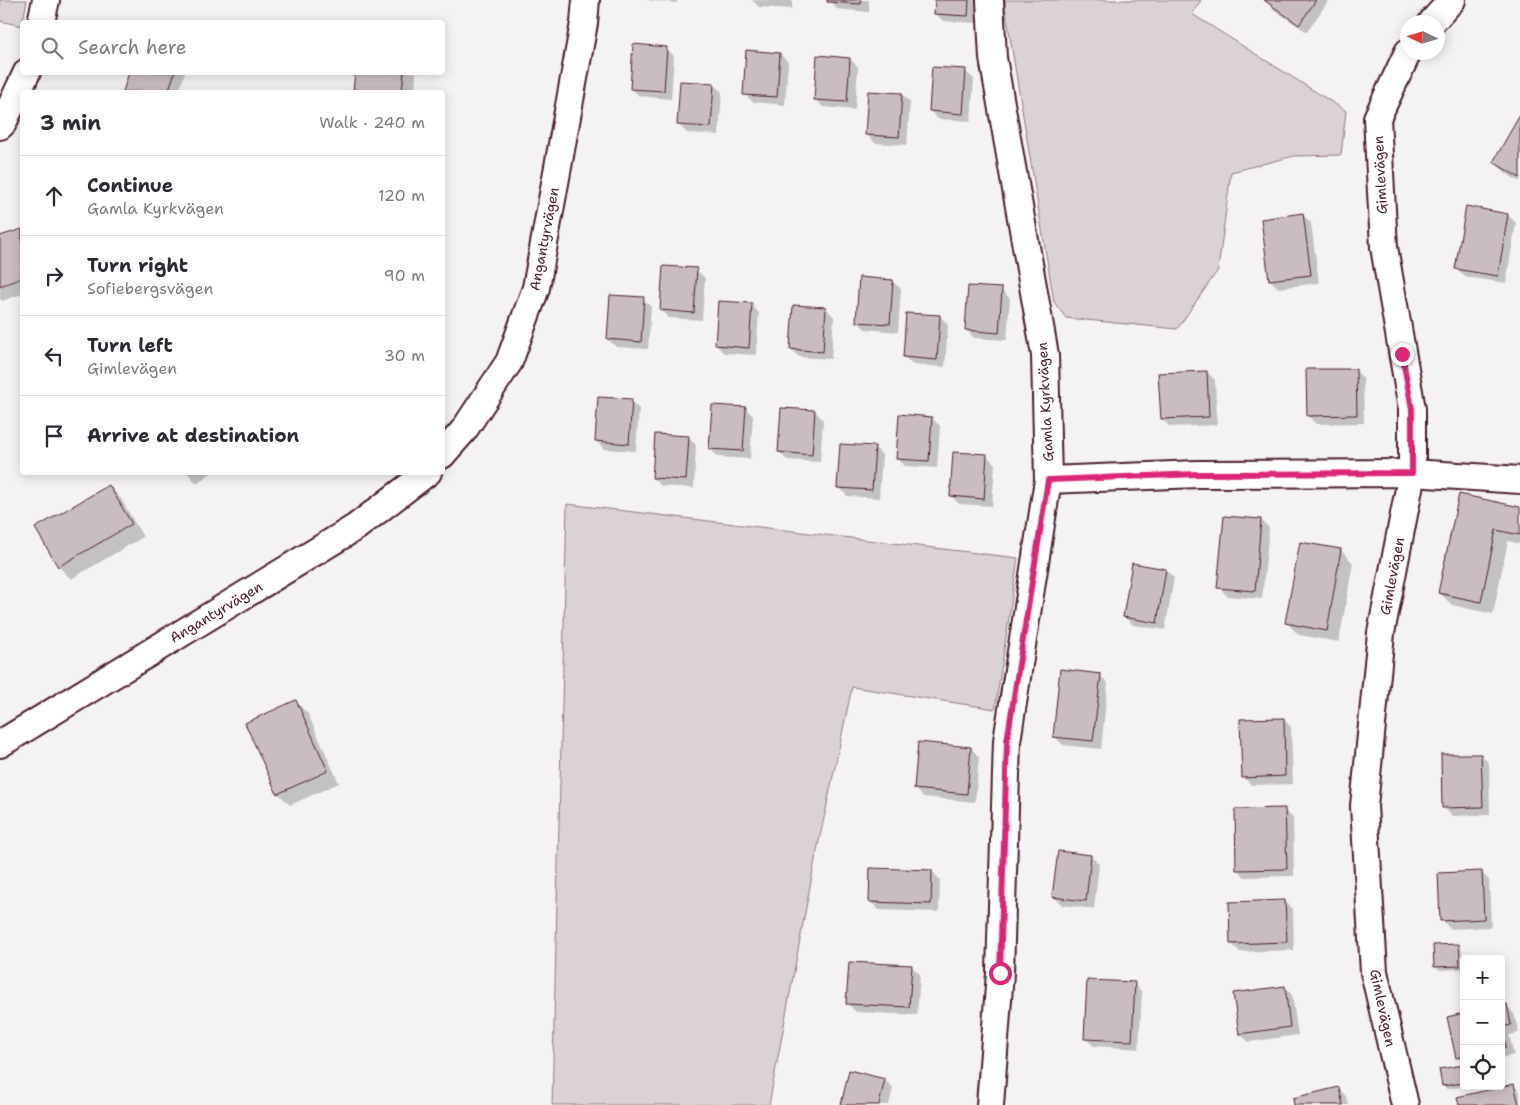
<!DOCTYPE html>
<html lang="en">
<head>
<meta charset="utf-8">
<style>
	:root { --surface:#fff; --page:#f7f7f7; --text:#2b2b33; --muted:#7c7c81; --line:#e1e1e2 }
	body { margin:0; font-family:"Shantell Sans",sans-serif; background:var(--page); color:var(--text) }
	.controls { position:absolute; right:15px; bottom:15px; display:grid; overflow:hidden; border-radius:5px; box-shadow:0 2px 12px #0003 }
	.controls button { width:45px; height:45px; display:grid; place-items:center; padding:0; border:0; border-bottom:1px solid var(--line); background:var(--surface); color:var(--text); font:25px sans-serif }
	.compass { position:absolute; left:1400px; top:15px; width:45px; height:45px; border-radius:50%; background:var(--surface); box-shadow:0 2px 12px #0003; rotate:274deg }
	.stop { position:absolute; width:15px; height:15px; margin:-11px; border:4px solid #db2777; border-radius:50%; background:#fff }
	.stop.end { background:#db2777; border-color:#fff; box-shadow:0 1px 5px #0008 }
	.list { margin:0; padding:0; list-style:none }
	h2 { display:flex; justify-content:space-between; align-items:center; height:65px; margin:0; padding:0 20px; font-size:21px }
	h2 small { font-size:16px; font-weight:400; color:var(--muted) }
	.list li { display:grid; grid-template-columns:32px 1fr auto; gap:15px; align-items:center; box-sizing:border-box; height:80px; padding:0 20px; border-top:1px solid var(--line) }
	.list b { display:block; font-size:19px; white-space:nowrap }
	.list p { margin:0; font-size:16px; white-space:nowrap; color:var(--muted) }
	.list em { font-size:16px; font-style:normal; color:var(--muted) }
	.icon { flex:none; width:28px; height:28px; fill:none; stroke:currentColor; stroke-width:2; stroke-linecap:round; stroke-linejoin:round }
	.map { position:relative; flex:none; width:1520px; height:1105px; overflow:hidden }
	.search { position:absolute; background:var(--surface); box-shadow:0 2px 12px #0003; left:20px; top:20px; width:425px; height:55px; display:flex; align-items:center; gap:12px; box-sizing:border-box; padding:0 18px; border-radius:5px; color:var(--muted); font-size:19px }
	.panel { position:absolute; background:var(--surface); box-shadow:0 2px 12px #0003; left:20px; top:90px; width:425px; height:385px; border-radius:5px }
	.map>svg:first-child { display:block }
</style>
</head>
<body>
<div class="map">
<svg width="1520" height="1105" viewBox="0 0 1520 1105">
	<rect width="100%" height="100%" fill="#f4f2f2"/>
	<filter id="ink" filterUnits="userSpaceOnUse"><feTurbulence type="fractalNoise" baseFrequency=".02" numOctaves="2"/><feDisplacementMap in="SourceGraphic" scale="10" xChannelSelector="R" yChannelSelector="G"/><feConvolveMatrix kernelMatrix="1 2 1 2 8 2 1 2 1" color-interpolation-filters="sRGB"/></filter>
	<g filter="url(#ink)">
		<g fill="#dbd2d5" stroke="#927880">
			<polygon points="0,0 27,0 22,26 0,21"/>
			<polygon points="1005,0 1201,0 1192,14 1346,111 1341,155 1294,156 1231,172 1218,270 1177,329 1066,318 1054,302 1005,7"/>
			<polygon points="567,504 1018,558 995,709 852,687 814,865 769,1105 552,1105"/>
		</g>
		<g fill="#0003">
			<polygon points="644,0 677,0 677,3"/>
			<polygon points="752,0 792,0 792,9 759,7"/>
			<polygon points="829,0 869,0 869,12 837,9"/>
			<polygon points="936,0 977,0 976,23 943,21 935,13"/>
			<polygon points="1265,0 1329,0 1307,32 1273,9"/>
			<polygon points="666,48 674,56 671,99 639,96 631,88"/>
			<polygon points="780,54 788,62 785,105 753,102 744,94"/>
			<polygon points="850,59 858,67 855,110 823,107 815,99"/>
			<polygon points="965,71 974,79 971,121 938,119 930,111"/>
			<polygon points="130,72 185,72 179,92 124,92"/>
			<polygon points="356,72 416,72 415,92 354,92"/>
			<polygon points="713,84 722,92 719,135 687,133 678,124"/>
			<polygon points="902,94 910,102 907,145 875,143 866,134"/>
			<polygon points="1520,118 1520,182 1507,174 1494,162"/>
			<polygon points="1302,214 1311,223 1319,283 1278,288 1270,280"/>
			<polygon points="1508,215 1516,223 1506,283 1465,277 1456,268"/>
			<polygon points="22,230 22,294 2,301 0,299 0,237"/>
			<polygon points="696,270 705,278 702,320 669,318 661,310"/>
			<polygon points="892,281 901,289 898,332 865,329 857,321"/>
			<polygon points="1001,290 1010,298 1007,340 974,338 966,330"/>
			<polygon points="643,299 651,307 648,349 616,347 608,339"/>
			<polygon points="751,304 759,313 756,355 724,353 716,345"/>
			<polygon points="826,308 834,317 831,359 799,357 791,349"/>
			<polygon points="940,316 948,325 945,367 913,365 904,357"/>
			<polygon points="1355,370 1363,378 1364,423 1316,424 1308,416"/>
			<polygon points="1207,372 1215,380 1217,425 1170,427 1162,419"/>
			<polygon points="631,401 639,409 636,451 604,449 596,441"/>
			<polygon points="745,408 753,416 750,459 718,457 710,449"/>
			<polygon points="815,411 823,420 820,462 787,460 779,452"/>
			<polygon points="932,418 940,426 937,468 905,466 897,458"/>
			<polygon points="688,437 696,445 694,488 661,486 653,478"/>
			<polygon points="874,447 882,455 879,498 847,496 839,487"/>
			<polygon points="987,456 995,464 992,506 959,504 951,496"/>
			<polygon points="187,472 212,472 197,484"/>
			<polygon points="109,486 121,499 143,537 71,579 59,567"/>
			<polygon points="1460,496 1520,508 1520,544 1508,541 1493,614 1452,605 1440,593"/>
			<polygon points="1225,517 1261,520 1269,528 1262,599 1227,596 1219,587"/>
			<polygon points="1301,543 1341,550 1353,563 1339,642 1299,635 1287,623"/>
			<polygon points="1166,570 1174,578 1165,630 1133,625 1124,617"/>
			<polygon points="1100,675 1108,683 1101,749 1063,745 1054,736"/>
			<polygon points="296,702 308,714 339,783 290,805 278,793"/>
			<polygon points="1283,719 1291,727 1293,784 1251,785 1243,777"/>
			<polygon points="971,748 979,757 975,802 923,797 915,789"/>
			<polygon points="1481,755 1489,763 1490,815 1452,816 1444,808"/>
			<polygon points="1284,810 1293,818 1294,876 1245,877 1237,869"/>
			<polygon points="1091,856 1099,864 1094,909 1062,905 1054,897"/>
			<polygon points="932,871 940,880 939,912 879,910 871,902"/>
			<polygon points="1481,872 1489,880 1491,927 1450,929 1442,920"/>
			<polygon points="1285,901 1293,909 1294,950 1240,952 1232,944"/>
			<polygon points="1459,946 1462,949 1463,969 1439,970 1435,966"/>
			<polygon points="911,966 920,974 917,1015 856,1012 848,1004"/>
			<polygon points="1134,984 1142,992 1139,1049 1094,1046 1085,1038"/>
			<polygon points="1284,987 1292,995 1298,1035 1249,1042 1240,1034"/>
			<polygon points="1506,1005 1514,1014 1519,1033 1509,1035 1514,1055 1501,1058 1501,1006"/>
			<polygon points="1464,1015 1464,1064 1457,1057"/>
			<polygon points="1464,1066 1464,1086 1466,1086 1447,1089 1443,1086"/>
			<polygon points="885,1080 893,1088 889,1105 842,1105"/>
			<polygon points="1513,1085 1520,1092 1520,1105 1460,1105"/>
			<polygon points="1338,1088 1346,1096 1349,1105 1296,1105"/>
		</g>
		<g fill="#cabdc1" stroke="#4a1f2b">
			<polygon points="827,0 861,0 861,4 827,2"/>
			<polygon points="935,0 969,0 968,16 934,14"/>
			<polygon points="1264,0 1316,0 1299,25"/>
			<polygon points="633,44 667,47 664,91 630,89"/>
			<polygon points="746,50 780,53 777,97 743,95"/>
			<polygon points="817,55 850,58 847,102 814,100"/>
			<polygon points="932,67 966,69 963,114 929,111"/>
			<polygon points="129,72 175,72 168,92 123,92"/>
			<polygon points="355,72 404,72 402,92 353,92"/>
			<polygon points="680,81 714,83 711,127 677,125"/>
			<polygon points="868,91 902,93 899,137 865,135"/>
			<polygon points="1520,115 1520,178 1493,162"/>
			<polygon points="1466,206 1508,214 1498,276 1455,269"/>
			<polygon points="1303,213 1311,275 1269,280 1261,219"/>
			<polygon points="22,229 22,278 0,286 0,236"/>
			<polygon points="663,266 697,268 694,313 660,310"/>
			<polygon points="859,277 893,280 890,324 856,322"/>
			<polygon points="968,286 1002,288 999,333 965,330"/>
			<polygon points="610,295 644,297 641,342 607,339"/>
			<polygon points="718,301 752,303 749,348 715,345"/>
			<polygon points="793,305 826,307 823,352 790,349"/>
			<polygon points="906,313 940,315 937,360 903,357"/>
			<polygon points="1306,369 1356,369 1357,415 1307,416"/>
			<polygon points="1207,371 1209,417 1161,419 1158,373"/>
			<polygon points="598,397 632,399 629,444 595,441"/>
			<polygon points="712,405 746,407 743,451 709,449"/>
			<polygon points="781,408 815,410 812,455 778,452"/>
			<polygon points="899,414 932,417 929,461 896,459"/>
			<polygon points="655,434 689,436 686,480 652,478"/>
			<polygon points="840,444 875,446 872,490 837,488"/>
			<polygon points="953,452 987,454 984,499 950,496"/>
			<polygon points="109,485 132,524 58,567 35,528"/>
			<polygon points="1459,494 1520,507 1520,535 1496,530 1481,602 1438,593"/>
			<polygon points="1224,516 1261,519 1255,591 1217,588"/>
			<polygon points="1300,542 1341,549 1327,631 1285,623"/>
			<polygon points="1132,563 1166,569 1157,623 1123,617"/>
			<polygon points="1060,669 1101,674 1093,741 1053,737"/>
			<polygon points="296,700 328,771 277,794 245,723"/>
			<polygon points="1284,718 1285,776 1242,778 1240,719"/>
			<polygon points="918,742 971,747 967,794 914,789"/>
			<polygon points="1441,754 1481,754 1483,807 1442,808"/>
			<polygon points="1285,808 1287,869 1236,870 1235,809"/>
			<polygon points="1058,851 1091,855 1086,901 1052,897"/>
			<polygon points="870,868 932,870 931,904 869,902"/>
			<polygon points="1482,871 1484,919 1440,921 1438,873"/>
			<polygon points="1285,900 1287,942 1230,944 1229,902"/>
			<polygon points="1459,944 1460,966 1434,967 1433,945"/>
			<polygon points="849,962 912,965 909,1007 846,1004"/>
			<polygon points="1087,980 1135,982 1132,1041 1084,1039"/>
			<polygon points="1285,986 1290,1027 1239,1034 1233,993"/>
			<polygon points="1507,1004 1511,1025 1502,1027 1506,1047 1501,1048 1501,1005"/>
			<polygon points="1464,1013 1464,1056 1456,1058 1447,1017"/>
			<polygon points="1464,1065 1464,1083 1442,1086 1439,1069"/>
			<polygon points="849,1070 885,1079 879,1105 841,1105"/>
			<polygon points="1514,1084 1519,1105 1459,1105 1457,1097"/>
			<polygon points="1339,1087 1343,1105 1294,1105 1293,1098"/>
		</g>
		<g fill="none" stroke-linecap="round" stroke-linejoin="round">
			<g stroke="#4a1f2b" stroke-width="30">
				<g id="minor">
					<polyline points="990,0 993,58 1045,355 1048,480 1007,741 1000,973 990,1105"/>
					<polyline points="41,22 46,0"/>
					<polyline points="1432,22 1452,0"/>
					<polyline points="0,126 3,123 27,72"/>
					<polyline points="442,455 464,430 509,362 536,288 584,23 586,0"/>
					<polyline points="1048,480 1198,474 1412,473 1520,480"/>
					<polyline points="0,744 356,527 428,472"/>
					<polyline points="1405,1105 1374,972 1364,806 1381,633 1412,473 1412,409 1384,247 1377,118 1408,52"/>
				</g>
			</g>
			<use href="#minor" stroke="#fff" stroke-width="26"/>
		</g>
	</g>
	<g fill="none" stroke-linecap="round" stroke-linejoin="round" filter="url(#ink)">
		<polyline stroke="#db2777" stroke-width="6" points="1000,973 1007,741 1048,480 1198,474 1412,473 1412,409 1402,354"/>
	</g>
	<g text-anchor="middle" stroke-width="4" stroke-linejoin="round" paint-order="stroke">
		<g font-size="14" fill="#4a1f2b" stroke="#fff">
			<text transform="translate(1380 175) rotate(-93)" y="5">Gimlevägen</text>
			<text transform="translate(544 239) rotate(-79)" y="5">Angantyrvägen</text>
			<text transform="translate(1045 402) rotate(-93)" y="5">Gamla Kyrkvägen</text>
			<text transform="translate(1392 576) rotate(-79)" y="5">Gimlevägen</text>
			<text transform="translate(216 612) rotate(-31)" y="5">Angantyrvägen</text>
			<text transform="translate(1383 1008) rotate(78)" y="5">Gimlevägen</text>
		</g>
	</g>
</svg>
<div class="controls">
<button>+</button>
<button>−</button>
<button><svg class="icon" aria-label="locate" viewBox="0 0 24 24"><circle cx="12" cy="12" r="6"/><path d="M12 2v4M12 18v4M2 12h4M18 12h4"/></svg></button>
</div>
<svg class="compass" viewBox="-18 -18 36 36"><path d="M0-13l5 13h-10z" fill="#e53935"/><path d="M0 13l5-13h-10z" fill="#7c7c81"/></svg>
<div class="stop" style="left:1000px;top:973px"></div>
<div class="stop end" style="left:1402px;top:354px"></div>
<div class="search"><svg class="icon" aria-label="search" viewBox="0 0 24 24"><circle cx="10" cy="10" r="6"/><path d="M15 15l6 6"/></svg>Search here</div>
<section class="panel">
<h2>3 min<small>Walk · 240 m</small></h2>
<ul class="list">
<li><svg class="icon" aria-label="ahead" viewBox="0 0 24 24"><path d="M12 20V5M6 11l6-6 6 6"/></svg><div><b>Continue</b><p>Gamla Kyrkvägen</p></div><em>120 m</em></li>
<li><svg class="icon" aria-label="right" viewBox="0 0 24 24"><path d="M7 20v-9h11M14 6l5 5-5 5"/></svg><div><b>Turn right</b><p>Sofiebergsvägen</p></div><em>90 m</em></li>
<li><svg class="icon" aria-label="left" viewBox="0 0 24 24"><path d="M17 20v-9H6M10 6l-5 5 5 5"/></svg><div><b>Turn left</b><p>Gimlevägen</p></div><em>30 m</em></li>
<li><svg class="icon" aria-label="arrive" viewBox="0 0 24 24"><path d="M6 21V4h12l-3 4 3 4H6"/></svg><div><b>Arrive at destination</b></div></li>
</ul>
</section>
</div>
</body>
</html>
